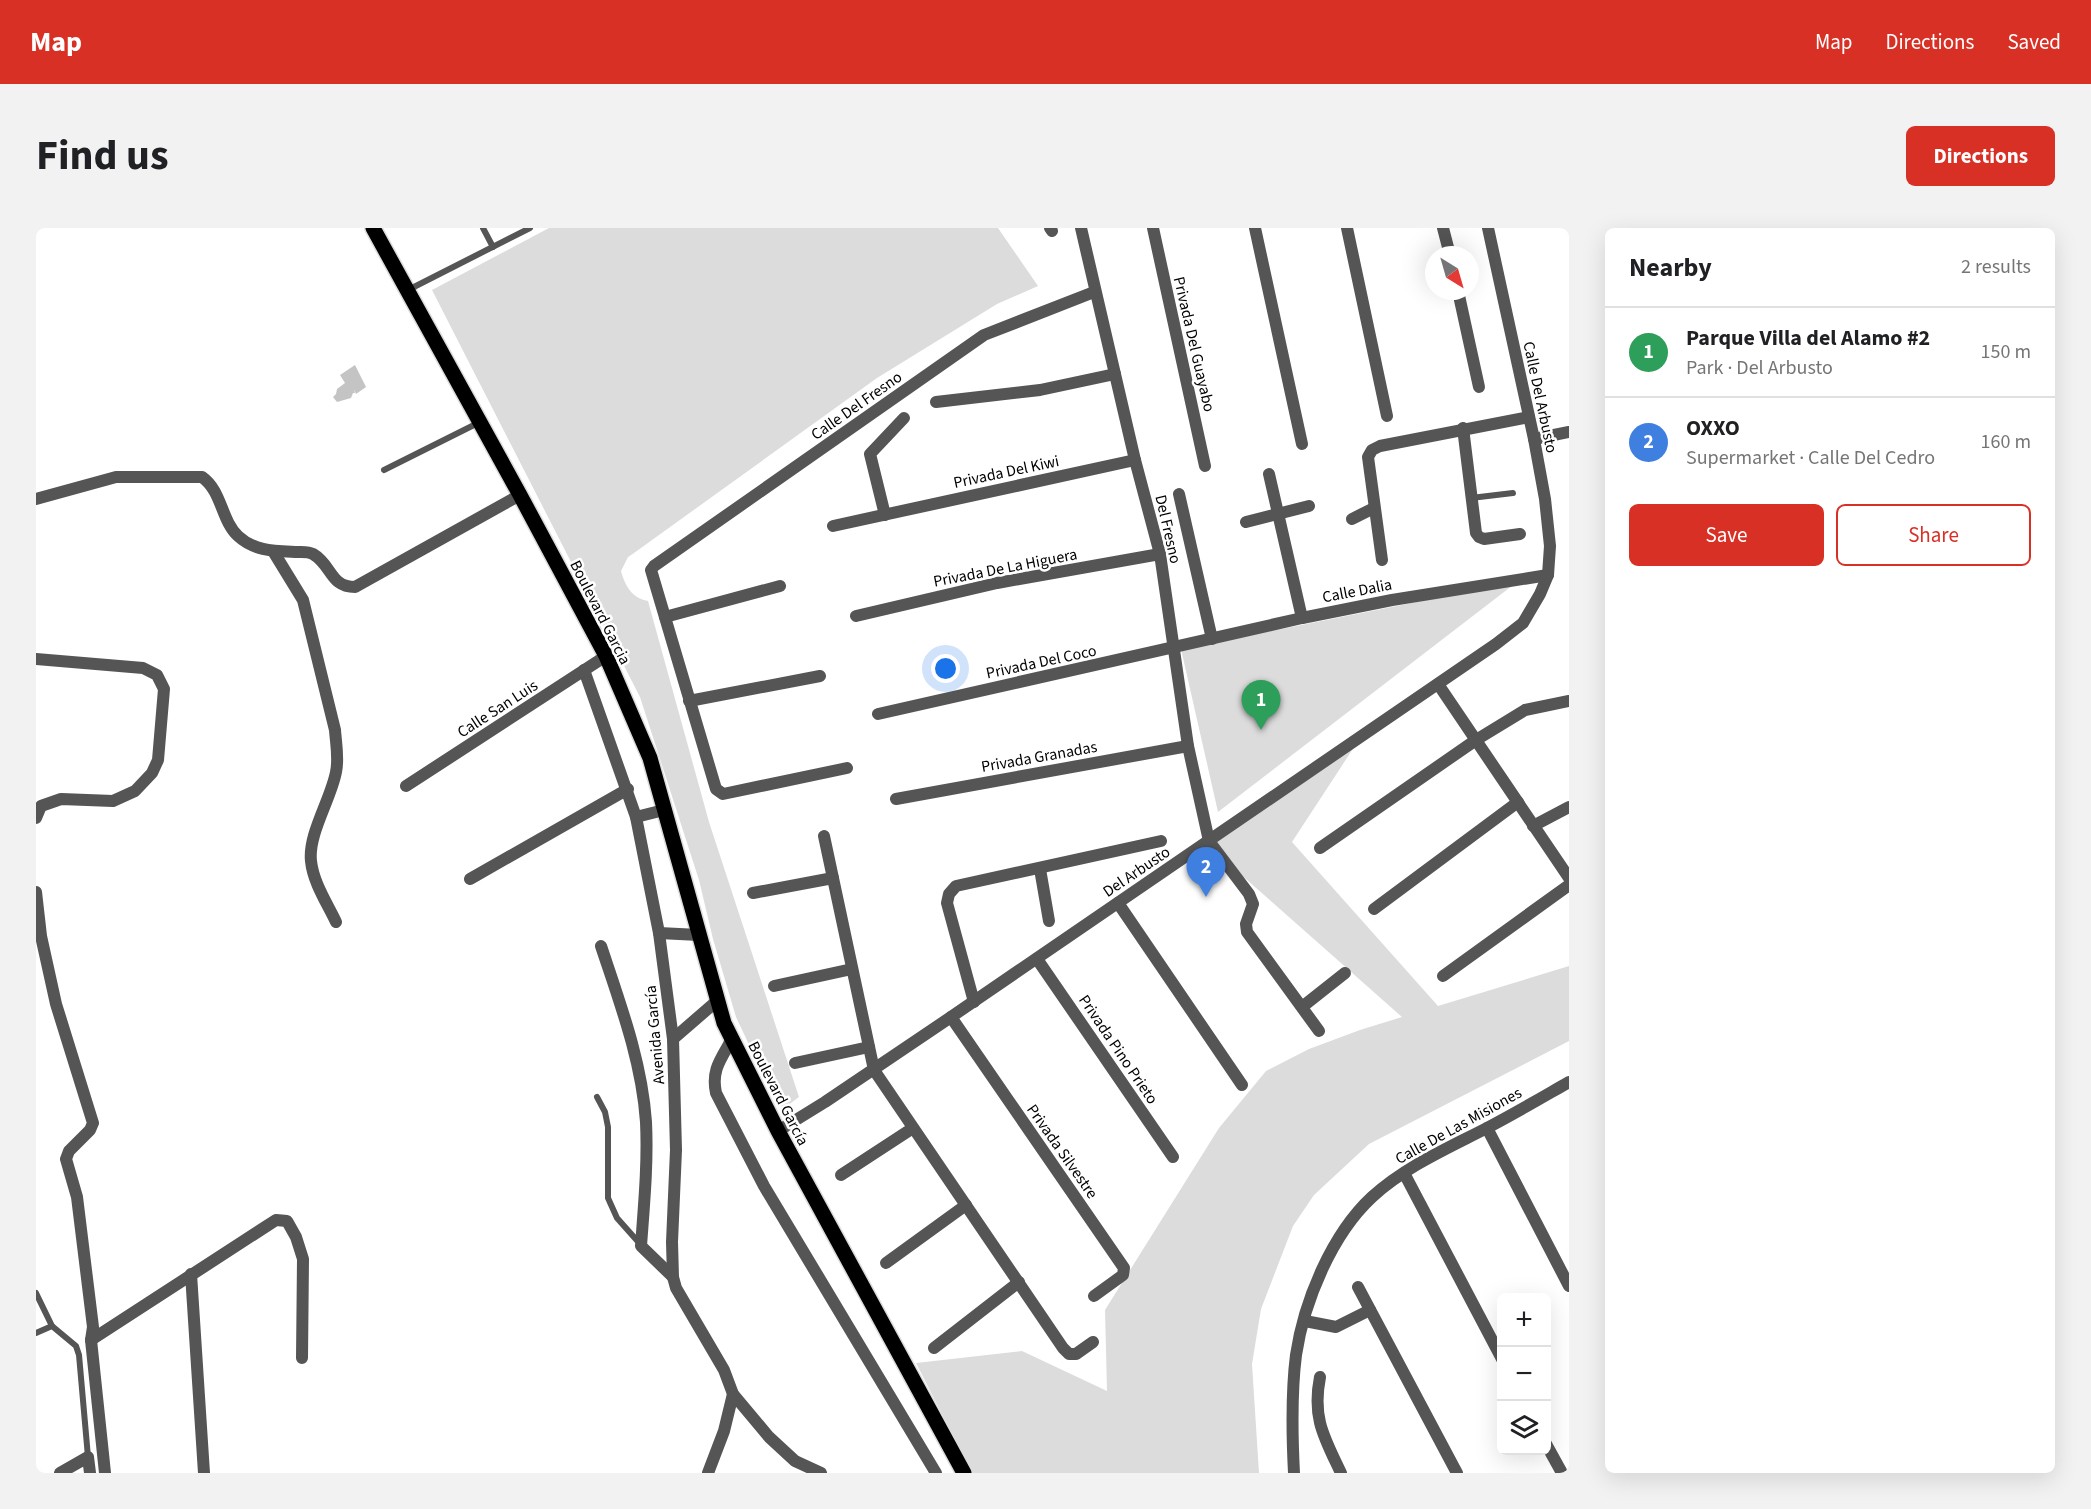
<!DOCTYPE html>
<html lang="en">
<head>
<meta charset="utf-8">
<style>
	:root { --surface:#fff; --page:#f2f2f2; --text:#202124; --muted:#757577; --line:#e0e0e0; --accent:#d93025 }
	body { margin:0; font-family:"Source Sans 3",sans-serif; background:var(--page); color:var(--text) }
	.controls { position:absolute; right:18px; bottom:18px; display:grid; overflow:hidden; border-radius:9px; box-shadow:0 6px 24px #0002 }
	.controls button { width:54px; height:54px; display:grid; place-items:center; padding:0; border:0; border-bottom:2px solid var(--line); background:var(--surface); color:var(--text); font:30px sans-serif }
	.compass { position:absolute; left:1389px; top:18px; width:54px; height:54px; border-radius:50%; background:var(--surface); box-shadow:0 6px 24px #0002; rotate:143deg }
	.you { position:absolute; left:910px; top:441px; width:21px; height:21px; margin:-15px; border:4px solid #fff; border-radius:50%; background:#1a73e8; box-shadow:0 0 0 9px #1a73e833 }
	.badge { display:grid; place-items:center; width:39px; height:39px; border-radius:50%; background:var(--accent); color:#fff; font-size:20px; font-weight:700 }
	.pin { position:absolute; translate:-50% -50px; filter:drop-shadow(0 2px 3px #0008) }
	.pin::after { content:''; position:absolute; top:32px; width:21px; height:18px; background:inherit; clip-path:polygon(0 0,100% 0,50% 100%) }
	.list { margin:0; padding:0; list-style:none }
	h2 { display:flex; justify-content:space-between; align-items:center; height:78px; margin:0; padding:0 24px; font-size:26px }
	h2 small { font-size:20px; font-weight:400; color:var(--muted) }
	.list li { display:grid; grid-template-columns:39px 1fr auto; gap:18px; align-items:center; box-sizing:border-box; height:90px; padding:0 24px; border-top:2px solid var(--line) }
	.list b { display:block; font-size:22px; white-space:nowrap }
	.list p { margin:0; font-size:20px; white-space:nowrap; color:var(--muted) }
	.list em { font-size:20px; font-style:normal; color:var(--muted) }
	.actions { display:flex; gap:12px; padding:18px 24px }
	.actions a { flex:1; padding:14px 0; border:2px solid var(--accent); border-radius:9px; text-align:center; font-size:21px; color:var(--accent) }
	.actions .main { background:var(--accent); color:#fff }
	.icon { flex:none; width:33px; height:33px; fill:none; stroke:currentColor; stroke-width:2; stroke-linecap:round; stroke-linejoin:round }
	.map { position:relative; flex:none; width:1533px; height:1245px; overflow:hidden; border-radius:9px }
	header { display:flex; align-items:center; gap:36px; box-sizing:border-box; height:84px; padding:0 30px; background:var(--accent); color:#fff }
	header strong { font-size:28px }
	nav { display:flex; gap:33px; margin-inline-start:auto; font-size:21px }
	.intro { display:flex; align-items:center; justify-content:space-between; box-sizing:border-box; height:144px; padding:0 36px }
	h1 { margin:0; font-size:42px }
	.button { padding:15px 27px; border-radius:9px; background:var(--accent); color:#fff; font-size:21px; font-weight:700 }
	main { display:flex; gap:36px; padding:0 36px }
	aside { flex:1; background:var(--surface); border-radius:9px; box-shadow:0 6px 24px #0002 }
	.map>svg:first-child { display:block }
</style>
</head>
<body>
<header>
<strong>Map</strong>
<nav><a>Map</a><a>Directions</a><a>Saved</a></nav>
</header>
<div class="intro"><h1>Find us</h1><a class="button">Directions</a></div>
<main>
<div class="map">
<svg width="1533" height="1245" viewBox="0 0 1533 1245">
	<rect width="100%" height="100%" fill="#fff"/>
	<g fill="#dcdcdc">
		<path d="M513,0H962L1002,58L961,76L841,150L598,325L592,329L585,343C589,358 596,370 612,373L673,594L763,869L747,881L731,855L700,789L677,711L663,652L604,469L396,62Z"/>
		<polygon points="1481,354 1182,584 1145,421"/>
		<polygon points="1324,510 1256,614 1402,778 1533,738 1533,813 1333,916 1278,967 1257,998 1225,1081 1216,1136 1223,1245 936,1245 880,1135 986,1123 1071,1163 1069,1082 1183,900 1230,843 1273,821 1324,802 1366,789 1185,629 1173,613"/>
	</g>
	<polygon fill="#c4c4c4" points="319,137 330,159 320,166 318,161 319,165 317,165 315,170 301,174 297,169 300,166 301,161 309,155 304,147"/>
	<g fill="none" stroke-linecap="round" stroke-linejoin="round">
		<g stroke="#dbdbdb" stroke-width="18">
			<polyline id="primary" points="337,0 484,267 570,428 614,530 688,795 742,903 928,1245"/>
		</g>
		<g stroke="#555" stroke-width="6">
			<polyline points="447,0 457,19"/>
			<polyline points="372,62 494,0"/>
			<polyline points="348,242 444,194"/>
			<polyline points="1435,270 1477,265"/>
			<polyline points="561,869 569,884 572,899 572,970 581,990 605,1017"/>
			<polyline points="0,1065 16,1098"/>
			<polyline points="0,1105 16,1098 40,1118 43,1127 52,1229"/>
		</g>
		<g stroke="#555" stroke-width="12">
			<polyline points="1014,0 1016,3"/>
			<polyline points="1045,0 1099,232 1124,326 1152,518 1173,613 1213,666 1217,676 1210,696 1211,704 1283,803"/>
			<polyline points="1117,0 1169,238"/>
			<polyline points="1219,0 1266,216"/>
			<polyline points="1311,0 1351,188"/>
			<polyline points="1407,0 1414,27"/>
			<polyline points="1422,63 1443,159"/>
			<polyline points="900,174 1004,162 1079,146"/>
			<polyline points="1427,200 1440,305 1443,309 1448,311 1484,306"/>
			<polyline points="1498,211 1533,204"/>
			<polyline points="1233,246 1266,390"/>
			<polyline points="1143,266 1176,411"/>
			<path d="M0,271L80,249H166C186,263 185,292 202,308C218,323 238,323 259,324C265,324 272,323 277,326C296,337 294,359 319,359L484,267"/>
			<polyline points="849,287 834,226 868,190"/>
			<polyline points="1316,291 1338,280"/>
			<polyline points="1210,294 1273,278"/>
			<polyline points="797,298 1099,232"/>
			<path d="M237,323L267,372L299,502C300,516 303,531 300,544C295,571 272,606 275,633C277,654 291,675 300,694"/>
			<polyline points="1346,332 1332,229 1336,222 1344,218 1493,189"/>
			<polyline points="820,388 961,355 1124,326"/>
			<polyline points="629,389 744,358"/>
			<polyline points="0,431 107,440 121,447 128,461 122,532 116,545 99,563 77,573 25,571 5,578 0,590"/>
			<polyline points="548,442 600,589 623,705 637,811 640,922 636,1014 637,1049 640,1060 688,1142 697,1166 733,1209 759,1233 785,1245"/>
			<polyline points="1402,456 1533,650"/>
			<polyline points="653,473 784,448"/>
			<polyline points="842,486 1266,390 1356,372 1512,347"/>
			<polyline points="811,540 687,566 680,561 615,342 618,338 948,107 1058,64"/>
			<polyline points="370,558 570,428"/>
			<polyline points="860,571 1152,518"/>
			<polyline points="600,589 628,582"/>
			<polyline points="1497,598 1533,579"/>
			<polyline points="788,608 838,842 1027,1120 1033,1126 1040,1126 1057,1114"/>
			<polyline points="1284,620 1440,512 1489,482 1533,473"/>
			<polyline points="1004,641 1013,693"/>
			<polyline points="434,651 592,561"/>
			<polyline points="0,664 5,708 20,776 57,895 54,902 33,923 30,931 41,969 57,1099 55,1112 69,1245"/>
			<polyline points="717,665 797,650"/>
			<polyline points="1082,675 1206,857"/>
			<polyline points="1338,681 1482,574"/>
			<polyline points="623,705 663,707"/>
			<path d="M565,718C584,775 606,834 610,894C612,935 608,977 605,1018L637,1049"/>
			<polyline points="1001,731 1137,929"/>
			<polyline points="1407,748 1533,657"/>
			<polyline points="738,758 816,741"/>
			<polyline points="938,774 911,675 913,666 920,658 1125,613"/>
			<polyline points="1266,779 1309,745"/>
			<polyline points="915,789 1088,1040 1087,1047 1058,1068"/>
			<polyline points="637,811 682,772"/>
			<path d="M696,811C685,831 675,842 680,865L728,958L900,1245"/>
			<polyline points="759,835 833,819"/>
			<polyline points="1451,900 1533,1058"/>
			<polyline points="742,903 789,874 915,789 1460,416 1487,395 1504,366 1512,347 1514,318 1509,271 1498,211 1452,0"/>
			<polyline points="1368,945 1466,1131"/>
			<polyline points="805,947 877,900"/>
			<polyline points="850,1035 930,977"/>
			<polyline points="155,1046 168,1245"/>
			<polyline points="1322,1059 1421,1245"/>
			<polyline points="1269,1093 1300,1099 1334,1082"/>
			<polyline points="55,1112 240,992 251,993 260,1009 267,1031 266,1130"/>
			<polyline points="898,1120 983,1054"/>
			<path d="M1284,1149C1276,1190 1288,1209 1305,1245"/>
			<polyline points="1510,1216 1526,1245"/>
			<polyline points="24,1245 52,1229 54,1245"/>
			<polyline points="672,1245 688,1203 697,1166"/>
		</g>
		<path stroke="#555" stroke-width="12" d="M1258,1245C1256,1206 1255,1166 1260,1127C1268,1073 1296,1006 1336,969C1369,939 1410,921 1449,901C1478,886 1505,870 1533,854"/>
		<use href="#primary" stroke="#000" stroke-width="15"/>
	</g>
	<g text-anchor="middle" stroke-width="5" stroke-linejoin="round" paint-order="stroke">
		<g font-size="16" fill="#000" stroke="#fff">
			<text transform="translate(1159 116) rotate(77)" y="6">Privada Del Guayabo</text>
			<text transform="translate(1505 169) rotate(78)" y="6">Calle Del Arbusto</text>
			<text transform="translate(820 177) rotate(-35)" y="6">Calle Del Fresno</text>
			<text transform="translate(970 243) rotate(-12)" y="6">Privada Del Kiwi</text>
			<text transform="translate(1133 301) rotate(77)" y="6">Del Fresno</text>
			<text transform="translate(969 339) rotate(-11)" y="6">Privada De La Higuera</text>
			<text transform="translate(1321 362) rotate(-11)" y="6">Calle Dalia</text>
			<text transform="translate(565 384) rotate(63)" y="6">Boulevard Garcia</text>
			<text transform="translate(1005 433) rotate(-12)" y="6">Privada Del Coco</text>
			<text transform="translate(461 480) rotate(-33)" y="6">Calle San Luis</text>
			<text transform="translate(1003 528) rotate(-10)" y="6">Privada Granadas</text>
			<text transform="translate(1100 643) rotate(-34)" y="6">Del Arbusto</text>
			<text transform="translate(618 807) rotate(-95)" y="6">Avenida García</text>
			<text transform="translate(1083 821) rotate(56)" y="6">Privada Pino Prieto</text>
			<text transform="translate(743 865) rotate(63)" y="6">Boulevard García</text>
			<text transform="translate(1422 897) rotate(-29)" y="6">Calle De Las Misiones</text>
			<text transform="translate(1027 923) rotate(55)" y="6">Privada Silvestre</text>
		</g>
	</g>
</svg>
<div class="controls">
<button>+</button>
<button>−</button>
<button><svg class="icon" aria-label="layers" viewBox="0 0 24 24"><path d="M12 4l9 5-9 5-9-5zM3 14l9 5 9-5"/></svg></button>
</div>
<svg class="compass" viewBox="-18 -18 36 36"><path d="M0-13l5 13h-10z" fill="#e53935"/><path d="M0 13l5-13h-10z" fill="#757577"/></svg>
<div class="you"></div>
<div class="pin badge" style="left:1225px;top:502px;background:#2e9e5b">1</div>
<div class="pin badge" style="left:1170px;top:669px;background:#3f7fe0">2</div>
</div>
<aside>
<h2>Nearby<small>2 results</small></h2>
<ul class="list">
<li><span class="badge" style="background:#2e9e5b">1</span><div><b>Parque Villa del Alamo #2</b><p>Park · Del Arbusto</p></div><em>150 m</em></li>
<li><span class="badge" style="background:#3f7fe0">2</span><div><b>OXXO</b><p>Supermarket · Calle Del Cedro</p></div><em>160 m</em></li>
</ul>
<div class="actions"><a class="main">Save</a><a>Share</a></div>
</aside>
</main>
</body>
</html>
